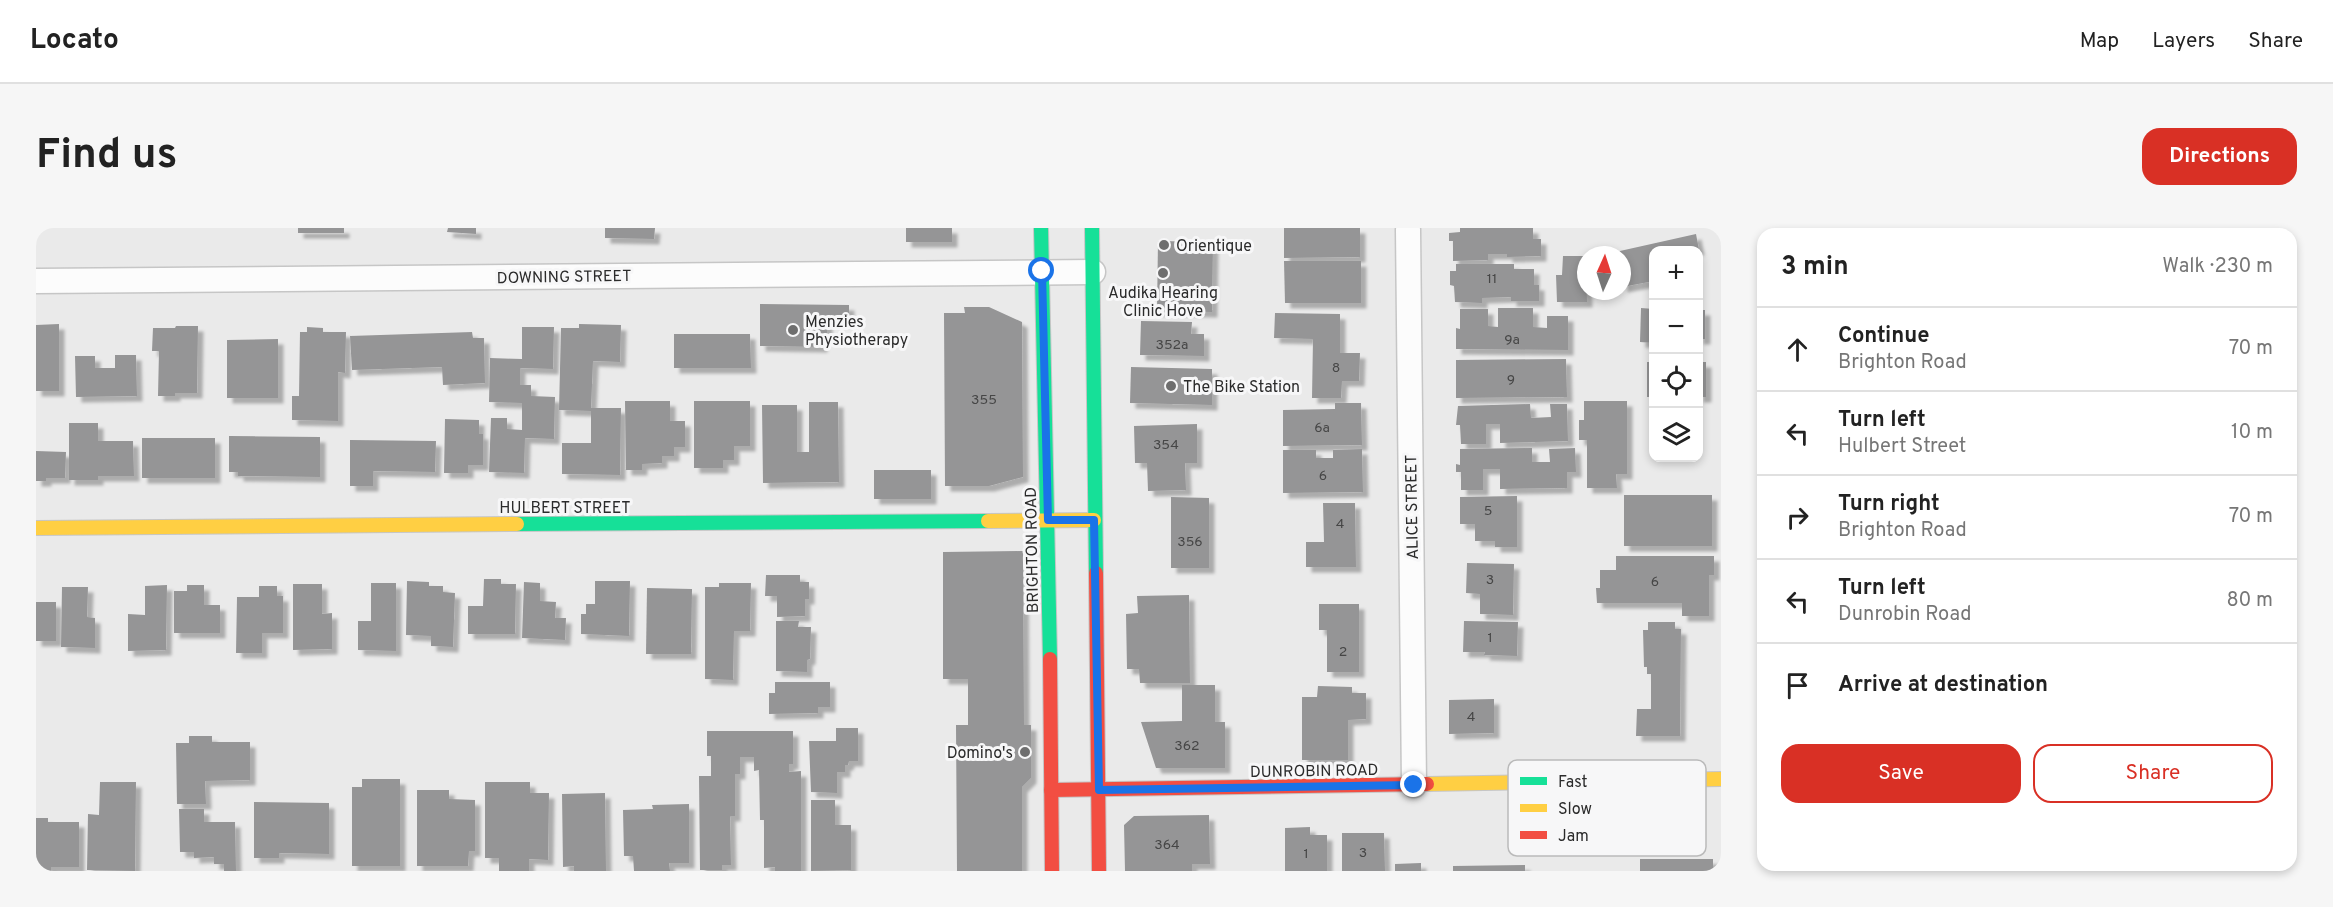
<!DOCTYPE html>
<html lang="en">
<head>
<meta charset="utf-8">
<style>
	:root { --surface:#fff; --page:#f6f6f6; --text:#222; --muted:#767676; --line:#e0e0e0; --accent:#d93025 }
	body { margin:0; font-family:Overpass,sans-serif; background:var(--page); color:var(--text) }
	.controls { position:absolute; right:18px; top:18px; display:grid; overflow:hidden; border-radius:12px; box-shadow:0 3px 9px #0003 }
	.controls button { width:54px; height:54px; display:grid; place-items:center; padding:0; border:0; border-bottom:2px solid var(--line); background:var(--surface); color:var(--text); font:30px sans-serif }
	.compass { position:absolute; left:1541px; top:18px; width:54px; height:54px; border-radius:50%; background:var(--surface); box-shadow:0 3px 9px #0003; rotate:3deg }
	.stop { position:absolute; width:18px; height:18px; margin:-14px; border:4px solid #1a73e8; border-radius:50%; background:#fff }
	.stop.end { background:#1a73e8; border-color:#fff; box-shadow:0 2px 6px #0008 }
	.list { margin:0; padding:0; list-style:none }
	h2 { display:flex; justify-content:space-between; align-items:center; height:78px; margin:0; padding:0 24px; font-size:26px }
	h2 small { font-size:20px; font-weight:400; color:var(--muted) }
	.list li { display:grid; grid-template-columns:39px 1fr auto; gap:18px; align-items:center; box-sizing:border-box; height:84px; padding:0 24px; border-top:2px solid var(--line) }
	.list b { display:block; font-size:22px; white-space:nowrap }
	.list p { margin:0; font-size:20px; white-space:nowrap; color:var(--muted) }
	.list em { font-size:20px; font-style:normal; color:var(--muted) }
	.actions { display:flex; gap:12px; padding:18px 24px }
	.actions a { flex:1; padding:14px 0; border:2px solid var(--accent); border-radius:18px; text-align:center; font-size:21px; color:var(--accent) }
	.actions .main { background:var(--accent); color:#fff }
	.icon { flex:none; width:33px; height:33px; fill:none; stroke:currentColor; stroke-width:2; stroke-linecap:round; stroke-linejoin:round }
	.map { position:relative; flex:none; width:1685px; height:643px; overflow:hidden; border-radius:18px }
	header { display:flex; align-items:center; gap:36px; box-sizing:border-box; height:84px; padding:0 30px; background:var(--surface); border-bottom:2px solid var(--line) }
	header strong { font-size:28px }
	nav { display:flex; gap:33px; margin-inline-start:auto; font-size:21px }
	.intro { display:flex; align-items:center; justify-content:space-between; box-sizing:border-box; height:144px; padding:0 36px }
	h1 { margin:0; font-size:42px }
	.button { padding:15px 27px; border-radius:18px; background:var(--accent); color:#fff; font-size:21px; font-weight:700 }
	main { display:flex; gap:36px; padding:0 36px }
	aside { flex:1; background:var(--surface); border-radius:18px; box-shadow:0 3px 9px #0003 }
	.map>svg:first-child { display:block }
</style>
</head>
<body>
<header>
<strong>Locato</strong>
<nav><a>Map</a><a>Layers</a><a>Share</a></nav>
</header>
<div class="intro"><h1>Find us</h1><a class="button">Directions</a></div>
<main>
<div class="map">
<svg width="1685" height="643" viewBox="0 0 1685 643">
	<defs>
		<filter id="shadow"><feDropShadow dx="5.5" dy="5.5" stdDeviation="1.5" flood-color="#0004"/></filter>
	</defs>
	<rect width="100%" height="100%" fill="#eaeaea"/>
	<g fill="#959596" filter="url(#shadow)">
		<rect x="262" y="0" width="46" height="5"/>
		<polygon points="412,0 440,0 440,6 411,4"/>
		<polygon points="569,0 619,0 618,11 569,10"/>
		<rect x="870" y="0" width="46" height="14"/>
		<polygon points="1248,0 1324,0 1324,29 1248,30"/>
		<polygon points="1424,0 1497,0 1497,11 1505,11 1505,28 1471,29 1471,26 1452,26 1452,32 1417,33 1417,13 1413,13 1413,5 1424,4"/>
		<polygon points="1660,6 1663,22 1618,22 1618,53 1586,59 1586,27 1566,27"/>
		<polygon points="1122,13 1177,14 1176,84 1121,83"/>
		<polygon points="1527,28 1550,28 1551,74 1521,74 1520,47 1526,47"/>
		<polygon points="1248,33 1325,33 1325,75 1249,75"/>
		<polygon points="1420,36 1478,36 1478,41 1498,41 1498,57 1503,57 1503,73 1475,73 1475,69 1446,70 1446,75 1419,74 1418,58 1414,57 1414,43 1420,43"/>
		<polygon points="724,76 813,77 813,94 791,94 791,109 786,110 786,119 724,118"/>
		<polygon points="928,79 953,79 986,94 987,249 953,258 909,258 908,85 929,85"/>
		<polygon points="1462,80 1497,80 1497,99 1511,100 1511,88 1532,88 1532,122 1420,121 1420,100 1424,101 1424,81 1452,81 1452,98 1462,99"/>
		<polygon points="1605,80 1618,81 1618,115 1604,114"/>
		<rect x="1662" y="82" width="7" height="29"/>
		<polygon points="1239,85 1304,86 1304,125 1324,125 1323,153 1306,153 1305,170 1276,170 1277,111 1238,110"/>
		<polygon points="1105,93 1156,94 1155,106 1168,106 1168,128 1104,127"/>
		<polygon points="23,96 23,163 0,163 0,97"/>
		<polygon points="543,96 585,97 584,134 557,133 555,180 585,180 584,247 526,246 526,215 555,215 555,183 523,182 525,100 543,100"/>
		<polygon points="140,98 162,98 161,165 139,165 139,168 122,168 123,123 116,123 117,100 139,100"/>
		<polygon points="271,99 287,100 287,104 310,104 309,145 302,144 302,193 256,192 256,168 263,168 264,104 271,104"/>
		<polygon points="486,99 518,99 517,141 484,140 484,157 495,157 495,168 519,169 518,211 489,210 488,245 453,244 455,190 471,190 471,201 486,202 486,175 453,174 454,130 486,131"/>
		<polygon points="436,104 437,110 448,110 449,155 407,157 406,139 316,142 314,108"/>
		<polygon points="638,106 714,106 715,140 638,140"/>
		<polygon points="242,111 242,170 191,170 191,112"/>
		<polygon points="79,127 100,127 101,168 40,169 39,128 59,128 59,140 79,140"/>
		<polygon points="1530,131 1531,169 1420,170 1420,132"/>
		<rect x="1611" y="134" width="7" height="35"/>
		<rect x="1662" y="134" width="8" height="35"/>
		<polygon points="1095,139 1176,141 1176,177 1094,175"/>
		<polygon points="589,173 634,173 634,193 649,193 649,219 638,219 638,228 626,228 626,235 606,236 606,242 590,242"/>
		<polygon points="658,173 714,173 714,218 698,218 698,232 687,232 687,240 658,240"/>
		<polygon points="1548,173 1591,173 1591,246 1580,246 1581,260 1551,260 1551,212 1543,212 1543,192 1548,192"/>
		<polygon points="773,174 802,174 803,254 727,255 726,177 761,177 761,224 773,224"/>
		<polygon points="1299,175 1325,175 1326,217 1247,218 1247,182 1299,181"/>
		<polygon points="1494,176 1495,190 1515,189 1514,176 1531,176 1532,213 1464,215 1464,196 1450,196 1450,216 1425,216 1424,197 1420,197 1422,178"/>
		<polygon points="409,191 443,192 443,206 447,206 447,237 432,237 432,245 408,245"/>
		<polygon points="33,195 62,195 62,213 97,213 98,248 62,248 62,252 33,252"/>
		<polygon points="1161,196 1161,235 1149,235 1150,262 1112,263 1111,235 1099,235 1098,198"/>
		<polygon points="193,208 284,209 284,249 202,248 202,244 193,244"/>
		<rect x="106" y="210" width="73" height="40"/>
		<polygon points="314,212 400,213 399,244 337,243 337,258 314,258"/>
		<polygon points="1496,220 1496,234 1514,234 1513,221 1539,220 1540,244 1531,244 1531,260 1464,261 1464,241 1447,241 1447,262 1425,262 1425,244 1420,244 1420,236 1424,237 1424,221"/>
		<polygon points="1326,221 1327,264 1247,265 1247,222 1280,222 1280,230 1297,230 1297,222"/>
		<polygon points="0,223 30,224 29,250 10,250 10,253 0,253"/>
		<rect x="838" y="242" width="57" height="29"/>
		<rect x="1588" y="267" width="88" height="51"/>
		<polygon points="1481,268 1481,319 1459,319 1459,313 1439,313 1439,296 1424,296 1424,269"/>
		<polygon points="1135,269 1173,270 1173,340 1135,340"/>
		<polygon points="1287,275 1319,275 1320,339 1270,339 1270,314 1288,314"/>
		<polygon points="987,323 988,497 995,497 995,550 986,559 986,643 921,643 920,497 932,497 932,451 907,451 907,324"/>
		<polygon points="1580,328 1678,328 1678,347 1673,347 1673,388 1646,388 1646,375 1561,375 1560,360 1564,360 1564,342 1580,342"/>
		<polygon points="1431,335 1478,336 1477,387 1444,386 1444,366 1430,365"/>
		<polygon points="730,347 764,347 764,354 773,354 773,371 769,371 769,388 741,389 741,368 729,368"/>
		<polygon points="448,351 465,351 465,356 480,356 479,406 432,406 432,378 447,378"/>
		<polygon points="371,353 393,354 393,358 407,358 407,364 419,365 417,419 395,418 395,408 370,407"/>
		<polygon points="559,353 594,353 593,408 545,406 545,386 550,386 550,376 559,376"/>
		<polygon points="488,354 504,355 504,373 520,374 519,390 530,390 529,412 486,410"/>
		<polygon points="335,355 360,355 360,423 322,422 322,393 335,393"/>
		<polygon points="683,355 715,355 714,403 698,403 697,452 669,451 669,359 683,359"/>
		<polygon points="257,356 286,356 286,386 296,385 296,421 257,422"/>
		<polygon points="131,357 130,422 92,423 92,386 109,387 109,358"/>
		<polygon points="151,357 168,357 168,377 184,377 184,405 138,405 138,363 151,363"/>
		<polygon points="223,358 241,358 241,368 247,368 247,405 226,405 226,425 200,425 201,369 223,369"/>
		<polygon points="26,359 52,359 51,389 59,390 59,420 25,419"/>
		<polygon points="611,360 656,361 655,426 610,426"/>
		<polygon points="1153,367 1154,455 1104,455 1103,441 1091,441 1090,386 1102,385 1101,368"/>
		<rect x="0" y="374" width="20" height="39"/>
		<polygon points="1283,376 1323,376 1323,444 1291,444 1291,402 1283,402"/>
		<polygon points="740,393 763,393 762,399 775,399 774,431 771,432 771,444 740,443"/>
		<polygon points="1428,393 1482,394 1481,428 1448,427 1449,424 1427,424"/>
		<polygon points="1612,394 1639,394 1639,401 1645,401 1644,508 1600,508 1601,481 1615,481 1615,446 1611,446 1611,439 1608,439 1607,402 1612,402"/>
		<polygon points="739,454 794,454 794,479 782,479 782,485 733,486 733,465 739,465"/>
		<polygon points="1146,457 1179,457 1179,494 1189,494 1189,540 1120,540 1105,494 1146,493"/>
		<polygon points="1282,458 1316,459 1316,465 1330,465 1330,491 1312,492 1312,532 1266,532 1266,469 1281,469"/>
		<polygon points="1458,471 1458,505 1413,506 1413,472"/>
		<polygon points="800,500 822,500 822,533 813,533 812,537 809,537 809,544 801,544 801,565 775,564 773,513 800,513"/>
		<polygon points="671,503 757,503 757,536 753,536 753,544 765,543 765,643 739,643 739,639 728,640 728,592 724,592 723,542 718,543 718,529 704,529 704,546 699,546 699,588 694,588 695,637 686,637 686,642 664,642 663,548 675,548 675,528 671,528"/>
		<polygon points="153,508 176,508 176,514 214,514 214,552 169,553 170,576 141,576 140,515 153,515"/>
		<polygon points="326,551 364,551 364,638 316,638 316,559 326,559"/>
		<polygon points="64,554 100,554 99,643 51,642 52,586 63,587"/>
		<polygon points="449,554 494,554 494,565 513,565 512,632 493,631 493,643 463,643 463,630 449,630"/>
		<polygon points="381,562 413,562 413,571 439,572 439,623 433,623 432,638 381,638"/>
		<polygon points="569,565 570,643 538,643 538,638 527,639 526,566"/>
		<polygon points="775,572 799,572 799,597 815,597 815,642 775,643"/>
		<polygon points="218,574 293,575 293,626 243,625 243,630 218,630"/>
		<polygon points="653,576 653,635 633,635 634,643 598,643 597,628 588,628 587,582 617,581 616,577"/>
		<polygon points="143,581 168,581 168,594 199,594 200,643 188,643 188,636 178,636 178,629 158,630 158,624 144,624"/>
		<polygon points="1173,587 1174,636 1156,636 1156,643 1089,643 1088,597 1098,588"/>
		<polygon points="0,590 12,590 12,594 43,594 43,639 15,639 15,643 0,643"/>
		<polygon points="1274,599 1274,607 1291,607 1291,643 1249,643 1249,600"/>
		<polygon points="1306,605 1348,605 1349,643 1306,643"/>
		<rect x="1604" y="631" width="73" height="12"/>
		<polygon points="1385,635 1385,643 1359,643 1359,636"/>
		<polygon points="1489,637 1489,643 1417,643 1417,638"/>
	</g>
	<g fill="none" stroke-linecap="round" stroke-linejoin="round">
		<g stroke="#c6c6c6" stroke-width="27">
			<g id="street">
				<polyline points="1372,2 1378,557"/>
				<polyline points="0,53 1057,44"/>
			</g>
		</g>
		<g stroke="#c6c6c6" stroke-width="16">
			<g id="fast">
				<polyline points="1005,0 1014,431"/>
				<polyline points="1056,0 1060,345"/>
				<polyline points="481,296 952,293"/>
			</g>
		</g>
		<g stroke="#c6c6c6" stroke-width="16">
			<g id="slow">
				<polyline points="952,293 1058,292"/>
				<polyline points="0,300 481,296"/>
				<polyline points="1391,556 1685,551"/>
			</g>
		</g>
		<g stroke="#c6c6c6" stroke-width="16">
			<g id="jam">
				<polyline points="1060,345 1063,643"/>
				<polyline points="1014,431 1016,643"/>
				<polyline points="1015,562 1391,556"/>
			</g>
		</g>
		<use href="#street" stroke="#fcfcfc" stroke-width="24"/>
		<use href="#fast" stroke="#16e098" stroke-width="14"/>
		<use href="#slow" stroke="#ffcf43" stroke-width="14"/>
		<use href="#jam" stroke="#f24e42" stroke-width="14"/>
	</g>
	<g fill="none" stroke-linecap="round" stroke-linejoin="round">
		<polyline stroke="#1a73e8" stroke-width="8" points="1006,43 1012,292 1058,292 1063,562 1378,557"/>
	</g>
	<g fill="#6e6e6e" stroke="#f7f7f8" stroke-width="2">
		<circle cx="1128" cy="17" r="6"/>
		<circle cx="1127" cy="45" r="6"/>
		<circle cx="757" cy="102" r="6"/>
		<circle cx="1135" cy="158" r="6"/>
		<circle cx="989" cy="524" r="6"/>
	</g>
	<g text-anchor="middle" stroke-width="6" stroke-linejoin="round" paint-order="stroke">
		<g font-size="14" fill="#464646">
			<text x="1456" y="55">11</text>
			<text x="1476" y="116">9a</text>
			<text x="1136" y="121">352a</text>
			<text x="1300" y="144">8</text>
			<text x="1475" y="156">9</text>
			<text x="948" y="176">355</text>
			<text x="1286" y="204">6a</text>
			<text x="1130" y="221">354</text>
			<text x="1287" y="252">6</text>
			<text x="1452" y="287">5</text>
			<text x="1304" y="300">4</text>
			<text x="1154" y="318">356</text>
			<text x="1454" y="356">3</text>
			<text x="1619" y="358">6</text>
			<text x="1454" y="414">1</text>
			<text x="1307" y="428">2</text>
			<text x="1435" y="493">4</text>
			<text x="1151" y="522">362</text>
			<text x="1131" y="621">364</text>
			<text x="1327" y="629">3</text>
			<text x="1270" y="630">1</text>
		</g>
		<g font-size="16" fill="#2b2b2b" stroke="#f7f7f8" text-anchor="start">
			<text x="1140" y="23">Orientique</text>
			<text x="1127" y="70" text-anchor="middle">Audika Hearing<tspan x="1127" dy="18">Clinic Hove</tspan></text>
			<text x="769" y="99">Menzies<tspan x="769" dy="18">Physiotherapy</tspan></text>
			<text x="1147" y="164">The Bike Station</text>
			<text x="977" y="530" text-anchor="end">Domino's</text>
		</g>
		<g font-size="16" fill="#2b2b2b" stroke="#f7f7f8">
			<text transform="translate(528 48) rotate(-1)" y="6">DOWNING STREET</text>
			<text x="529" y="285">HULBERT STREET</text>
			<text transform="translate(1375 279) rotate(-91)" y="6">ALICE STREET</text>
			<text transform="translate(995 322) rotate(-91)" y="6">BRIGHTON ROAD</text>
			<text transform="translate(1278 542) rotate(-1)" y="6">DUNROBIN ROAD</text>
		</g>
	</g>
	<rect x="1472" y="532" width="198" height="96" rx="9" fill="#f7f7f8" stroke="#bababa" stroke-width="1.5"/>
	<rect x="1484" y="549" width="27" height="8" fill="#16e098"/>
	<rect x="1484" y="576" width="27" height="8" fill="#ffcf43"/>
	<rect x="1484" y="603" width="27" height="8" fill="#f24e42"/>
	<g font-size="16" fill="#2b2b2b">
		<text x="1522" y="559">Fast</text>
		<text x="1522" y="586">Slow</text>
		<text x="1522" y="613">Jam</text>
	</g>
</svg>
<div class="controls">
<button>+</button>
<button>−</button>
<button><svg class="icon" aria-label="locate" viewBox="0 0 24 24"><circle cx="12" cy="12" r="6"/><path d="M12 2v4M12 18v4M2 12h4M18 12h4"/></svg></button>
<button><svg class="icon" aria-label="layers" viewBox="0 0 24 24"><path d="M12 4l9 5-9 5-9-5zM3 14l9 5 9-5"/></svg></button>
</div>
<svg class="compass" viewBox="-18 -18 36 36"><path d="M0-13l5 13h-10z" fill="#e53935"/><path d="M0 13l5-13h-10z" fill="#767676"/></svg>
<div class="stop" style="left:1006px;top:43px"></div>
<div class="stop end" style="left:1378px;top:557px"></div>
</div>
<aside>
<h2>3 min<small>Walk · 230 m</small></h2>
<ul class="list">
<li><svg class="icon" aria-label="ahead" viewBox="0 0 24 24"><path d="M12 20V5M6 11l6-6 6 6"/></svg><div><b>Continue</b><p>Brighton Road</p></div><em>70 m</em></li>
<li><svg class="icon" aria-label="left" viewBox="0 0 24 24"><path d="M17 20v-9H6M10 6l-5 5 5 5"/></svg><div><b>Turn left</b><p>Hulbert Street</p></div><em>10 m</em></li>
<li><svg class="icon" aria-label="right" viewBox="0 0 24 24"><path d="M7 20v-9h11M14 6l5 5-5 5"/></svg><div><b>Turn right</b><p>Brighton Road</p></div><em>70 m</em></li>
<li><svg class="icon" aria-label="left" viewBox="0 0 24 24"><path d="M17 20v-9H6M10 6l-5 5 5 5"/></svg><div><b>Turn left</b><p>Dunrobin Road</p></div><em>80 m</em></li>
<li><svg class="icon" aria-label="arrive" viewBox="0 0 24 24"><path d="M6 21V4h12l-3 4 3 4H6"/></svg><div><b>Arrive at destination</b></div></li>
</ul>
<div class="actions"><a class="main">Save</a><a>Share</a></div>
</aside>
</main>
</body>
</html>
